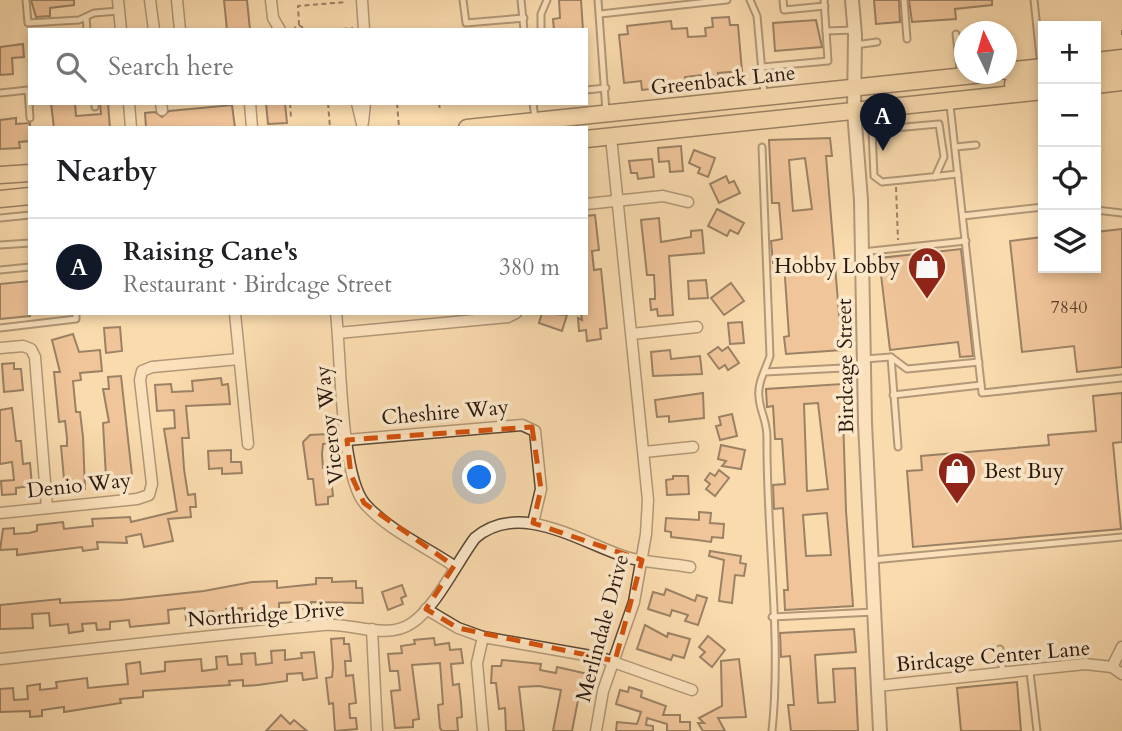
<!DOCTYPE html>
<html lang="en">
<head>
<meta charset="utf-8">
<style>
	:root { --surface:#fff; --page:#f6f6f6; --text:#202124; --muted:#757577; --line:#e0e0e0; --accent:#111827 }
	body { margin:0; font-family:Cardo,serif; background:var(--page); color:var(--text) }
	.controls { position:absolute; right:21px; top:21px; display:grid; overflow:hidden; border-radius:0px; box-shadow:0 4px 10px #0003 }
	.controls button { width:63px; height:63px; display:grid; place-items:center; padding:0; border:0; border-bottom:2px solid var(--line); background:var(--surface); color:var(--text); font:35px sans-serif }
	.compass { position:absolute; left:954px; top:21px; width:63px; height:63px; border-radius:50%; background:var(--surface); box-shadow:0 4px 10px #0003; rotate:355deg }
	.you { position:absolute; left:480px; top:478px; width:24px; height:24px; margin:-18px; border:5px solid #fff; border-radius:50%; background:#1a73e8; box-shadow:0 0 0 10px #1a73e833 }
	.badge { display:grid; place-items:center; width:46px; height:46px; border-radius:50%; background:var(--accent); color:#fff; font-size:23px; font-weight:700 }
	.pin { position:absolute; translate:-50% -58px; filter:drop-shadow(0 2px 4px #0008) }
	.pin::after { content:''; position:absolute; top:37px; width:24px; height:21px; background:inherit; clip-path:polygon(0 0,100% 0,50% 100%) }
	.list { margin:0; padding:0; list-style:none }
	h2 { display:flex; justify-content:space-between; align-items:center; height:91px; margin:0; padding:0 28px; font-size:30px }
	h2 small { font-size:23px; font-weight:400; color:var(--muted) }
	.list li { display:grid; grid-template-columns:46px 1fr auto; gap:21px; align-items:center; box-sizing:border-box; height:98px; padding:0 28px; border-top:2px solid var(--line) }
	.list b { display:block; font-size:26px; white-space:nowrap }
	.list p { margin:0; font-size:23px; white-space:nowrap; color:var(--muted) }
	.list em { font-size:23px; font-style:normal; color:var(--muted) }
	.icon { flex:none; width:38px; height:38px; fill:none; stroke:currentColor; stroke-width:2; stroke-linecap:round; stroke-linejoin:round }
	.map { position:relative; flex:none; width:1122px; height:731px; overflow:hidden }
	.search { position:absolute; background:var(--surface); box-shadow:0 4px 10px #0003; left:28px; top:28px; width:560px; height:77px; display:flex; align-items:center; gap:18px; box-sizing:border-box; padding:0 24px; border-radius:0px; color:var(--muted); font-size:26px }
	.panel { position:absolute; background:var(--surface); box-shadow:0 4px 10px #0003; left:28px; top:126px; width:560px; height:189px; border-radius:0px }
	.map>svg:first-child { display:block }
</style>
</head>
<body>
<div class="map">
<svg width="1122" height="731" viewBox="0 0 1122 731">
	<rect width="100%" height="100%" fill="#fadbae"/>
	<filter id="stains"><feTurbulence type="fractalNoise" baseFrequency=".00286" numOctaves="4"/><feColorMatrix values="0 0 0 0 .2 0 0 0 0 .09 0 0 0 0 .02 0 0 0 .5 -.17"/></filter>
	<radialGradient id="worn" r=".72"><stop offset=".6" stop-color="#630" stop-opacity="0"/><stop offset="1" stop-color="#630" stop-opacity=".3"/></radialGradient>
	<g fill="#e6ab81" stroke="#28170d" stroke-width="2" fill-rule="evenodd">
		<polygon points="31,0 74,0 74,5 50,8 50,16 36,17"/>
		<polygon points="224,0 247,0 250,30 227,30"/>
		<polygon points="559,0 581,0 583,30 554,30 553,19 560,18"/>
		<polygon points="874,0 899,0 900,22 876,24"/>
		<polygon points="909,0 992,0 992,5 955,9 956,19 912,22"/>
		<polygon points="729,17 730,25 738,25 742,71 718,73 719,83 702,84 701,75 685,77 686,85 642,90 641,81 624,83 619,35 628,34 627,26 671,21 672,29 687,28 688,37 706,36 705,28 713,27 712,18"/>
		<polygon points="816,20 822,47 775,51 773,23"/>
		<polygon points="23,44 24,57 12,58 13,74 0,75 0,47"/>
		<polygon points="51,103 75,103 76,116 101,114 100,103 108,103 110,128 54,128"/>
		<polygon points="266,103 285,103 287,123 268,124"/>
		<polygon points="232,105 235,128 146,128 145,113 155,112 162,117 169,111"/>
		<polygon points="16,118 16,124 30,123 30,141 19,142 20,148 0,149 0,120"/>
		<path d="M830,138L832,156H826L842,350L786,354L784,337L789,336L784,263H773L771,241L782,239L779,203H772L769,140ZM805,158L812,209L793,211L789,160Z"/>
		<polygon points="681,146 683,171 670,172 669,161 659,162 658,148"/>
		<polygon points="694,150 715,158 708,177 698,173 700,168 689,163"/>
		<polygon points="652,159 654,177 638,179 637,173 631,173 629,161"/>
		<polygon points="726,176 729,183 734,181 740,193 719,203 710,184"/>
		<polygon points="717,209 744,223 738,234 730,230 727,236 708,226"/>
		<polygon points="595,215 599,250 592,251 594,270 601,269 607,328 600,329 601,339 587,341 586,330 579,331 578,318 582,320 581,313 586,313 586,216"/>
		<polygon points="659,218 661,242 691,237 691,231 702,230 704,253 669,256 673,315 658,316 657,309 651,310 650,299 655,299 655,294 654,275 647,275 641,220"/>
		<polygon points="1122,229 1122,367 1077,372 1074,346 1022,352 1010,241 1043,237 1043,268 1096,268 1096,232"/>
		<polygon points="961,249 973,356 960,357 958,342 890,350 879,258"/>
		<polygon points="706,280 708,298 689,299 688,281"/>
		<polygon points="30,281 30,316 0,319 0,284"/>
		<polygon points="731,283 744,301 724,315 711,298"/>
		<polygon points="542,313 567,315 562,331 539,323"/>
		<polygon points="742,322 744,343 730,344 728,323"/>
		<polygon points="120,327 122,351 106,353 104,328"/>
		<polygon points="73,334 79,352 100,350 102,371 80,373 81,380 73,381 76,412 80,412 83,437 85,489 65,490 61,446 67,446 67,438 65,421 59,422 54,372 60,372 52,340"/>
		<polygon points="718,347 722,351 728,347 739,363 728,370 725,365 719,369 708,354"/>
		<polygon points="670,350 671,359 700,356 702,374 653,376 651,352"/>
		<polygon points="14,363 14,369 21,369 23,390 4,392 2,364"/>
		<polygon points="121,376 132,475 106,477 103,423 109,422 103,389 109,389 108,377"/>
		<polygon points="221,378 222,385 228,384 230,404 186,406 189,438 182,438 184,469 188,495 195,494 196,507 190,507 191,517 168,519 173,541 144,547 141,534 126,537 127,543 97,542 98,549 83,551 82,547 17,555 17,549 0,550 3,529 14,528 14,534 29,533 37,531 37,525 63,522 64,529 81,527 93,526 92,519 130,517 131,522 177,511 164,429 175,428 174,410 157,411 155,385 171,384 172,392 193,391 192,381"/>
		<path d="M842,384L846,511L853,606L785,610L784,590H788L783,508L774,509L773,485L785,484L782,439H775L773,406L767,407L766,389ZM818,403L828,489L807,491L804,404ZM827,513L831,555L806,556L803,515Z"/>
		<polygon points="703,393 704,418 669,422 669,416 657,417 655,400"/>
		<polygon points="1122,393 1122,442 1113,443 1121,529 913,547 907,471 922,470 921,456 1049,445 1048,435 1096,431 1093,396"/>
		<polygon points="12,408 16,441 21,441 23,464 30,463 32,486 16,488 16,494 2,495 1,481 14,480 12,462 0,464 0,410"/>
		<polygon points="732,414 737,436 720,440 716,426 721,425 719,417"/>
		<polygon points="327,434 328,443 323,444 322,454 323,468 330,468 333,496 328,497 328,504 316,505 313,479 308,479 303,442 310,435"/>
		<polygon points="721,445 745,450 741,469 722,466 726,461 718,459"/>
		<polygon points="231,450 231,462 241,462 242,473 222,474 222,468 209,469 208,451"/>
		<polygon points="719,470 729,478 715,496 706,489 710,484 705,480 710,473 715,476"/>
		<polygon points="673,476 688,476 689,494 667,495 666,480 673,479"/>
		<polygon points="699,512 711,513 710,523 724,524 723,538 712,537 711,542 697,540 671,537 671,532 665,531 666,518 699,520"/>
		<polygon points="710,551 741,556 740,563 746,564 744,576 735,575 732,603 719,601 724,560 709,556"/>
		<polygon points="316,578 332,578 332,582 356,581 356,588 362,588 363,603 311,602 311,607 298,609 297,602 279,603 279,611 242,615 242,608 226,609 227,616 213,617 213,611 198,612 199,619 186,620 185,608 168,610 169,623 130,627 129,620 110,622 110,629 97,630 96,623 82,624 83,631 69,633 68,624 50,626 49,613 32,614 33,628 0,629 0,605 60,599 60,603 120,600 204,591 252,582 277,581 277,588 316,584"/>
		<polygon points="402,585 406,596 401,598 403,604 388,610 382,592"/>
		<polygon points="666,589 695,601 697,595 707,598 698,625 685,621 688,615 672,610 670,616 648,609 653,592 664,595"/>
		<polygon points="645,625 667,637 668,633 690,639 684,658 673,655 671,660 637,649"/>
		<polygon points="854,629 856,652 815,655 818,703 835,702 833,669 855,668 858,731 791,731 788,705 794,705 790,656 781,657 780,633"/>
		<polygon points="708,636 725,650 712,667 700,657 705,652 699,647"/>
		<polygon points="344,638 344,644 349,644 351,661 345,661 346,676 353,675 356,703 349,704 350,718 356,718 357,729 335,731 333,703 329,704 326,678 332,677 333,667 331,639"/>
		<polygon points="434,638 435,645 449,643 450,650 461,649 463,663 451,664 453,685 459,684 461,702 462,717 457,718 458,731 442,731 440,728 438,705 443,704 440,663 412,665 419,719 413,720 413,727 395,728 391,691 400,690 398,671 390,671 388,654 402,653 401,646 415,644 414,640"/>
		<polygon points="285,650 285,660 302,658 301,653 314,652 317,678 303,680 302,673 287,674 287,681 258,685 243,686 243,680 229,681 230,685 143,691 143,697 120,699 121,703 64,712 64,707 42,710 42,716 30,717 30,711 0,712 0,689 13,688 14,700 28,699 27,686 40,684 40,690 57,688 56,682 87,678 88,688 128,684 126,664 140,662 141,674 165,671 165,662 201,659 202,671 217,669 216,657 227,656 228,665 242,664 241,654 255,653 256,665 272,663 271,651"/>
		<polygon points="739,659 746,717 718,718 725,731 703,731 698,723 704,723 699,718 722,706 721,661"/>
		<polygon points="502,660 541,664 540,670 556,673 557,667 588,674 583,696 579,695 572,731 553,731 561,690 539,686 519,687 524,731 506,731 505,708 499,709 496,683 491,683 492,666 501,666"/>
		<polygon points="1017,682 1021,731 961,731 957,688"/>
		<polygon points="629,687 642,691 641,697 666,706 663,715 680,715 680,722 690,722 690,731 667,731 667,724 647,718 646,725 653,726 653,731 616,731 617,722 637,724 641,712 616,704 620,690 628,692"/>
		<polygon points="281,715 290,724 294,720 307,731 266,731"/>
	</g>
	<g fill="none" stroke-linecap="round" stroke-linejoin="round">
		<g stroke="#5c4835" stroke-width="9">
			<g id="service">
				<polyline points="26,0 28,23 79,20 94,13 119,11"/>
				<polyline points="463,0 466,23 524,18"/>
				<polyline points="521,0 524,30"/>
				<polyline points="598,0 606,112"/>
				<polyline points="750,0 757,16 764,94"/>
				<polyline points="783,0 784,10 825,6"/>
				<polyline points="904,0 907,39"/>
				<polyline points="1034,0 1041,66"/>
				<polyline points="600,14 727,0"/>
				<polyline points="86,17 87,30"/>
				<polyline points="541,30 541,14 547,0"/>
				<polyline points="826,31 855,30"/>
				<polyline points="956,34 961,76"/>
				<polyline points="855,45 877,42"/>
				<polyline points="762,67 828,61 824,0"/>
				<polyline points="586,90 606,88"/>
				<polyline points="0,93 28,90 30,118"/>
				<polyline points="95,103 95,107"/>
				<polyline points="533,103 535,118"/>
				<polyline points="950,105 982,393 1122,378"/>
				<path d="M762,147L770,356C766,369 757,383 759,397C760,413 767,419 767,438C766,534 782,636 772,731"/>
				<polyline points="955,147 976,145"/>
				<path d="M935,177L944,157L939,124L872,130L874,176L882,182C908,179 933,177 958,174"/>
				<polyline points="1096,210 1122,213"/>
				<polyline points="963,216 1043,207"/>
				<polyline points="0,218 30,215"/>
				<polyline points="0,245 30,243"/>
				<polyline points="862,252 966,241"/>
				<polyline points="0,270 30,267"/>
				<polyline points="0,328 76,319 76,313"/>
				<polyline points="891,357 898,447"/>
				<polyline points="864,359 891,357 907,369 979,362"/>
				<polyline points="765,372 863,367"/>
				<polyline points="893,395 981,385"/>
				<polyline points="872,560 1122,537"/>
				<polyline points="772,617 874,612"/>
				<polyline points="1000,649 1003,674"/>
				<polyline points="1030,672 1037,731"/>
			</g>
		</g>
		<g stroke="#5c4835" stroke-width="13">
			<g id="minor">
				<polyline points="118,0 121,30"/>
				<polyline points="150,0 154,30"/>
				<polyline points="177,0 180,30"/>
				<polyline points="271,0 273,18 280,30"/>
				<polyline points="362,0 364,30"/>
				<polyline points="129,103 131,128"/>
				<polyline points="161,103 162,110"/>
				<polyline points="250,103 252,128"/>
				<polyline points="357,103 363,128"/>
				<polyline points="363,122 365,103"/>
				<polyline points="586,204 663,196 688,202"/>
				<polyline points="235,313 248,444"/>
				<path d="M336,313C341,355 340,476 365,504C388,530 426,547 454,566"/>
				<polyline points="338,333 508,317 516,313"/>
				<polyline points="632,334 697,327"/>
				<polyline points="0,348 23,346 31,349 35,357 47,508"/>
				<polyline points="347,440 522,425 535,431 541,489 533,523"/>
				<polyline points="644,452 693,447"/>
				<polyline points="0,513 137,499 149,495 152,484 140,380 142,371 152,367 239,359"/>
				<polyline points="426,609 458,628 483,637 602,658 692,690"/>
				<polyline points="372,629 377,731"/>
				<path d="M0,659C108,647 215,635 323,625C352,622 386,641 412,623C436,607 457,562 475,538C519,500 580,542 626,557C646,563 669,563 690,567"/>
				<polyline points="1112,667 1122,647"/>
				<polyline points="878,686 1085,664 1112,667 1122,674"/>
				<polyline points="483,731 477,663 483,637"/>
				<polyline points="596,731 603,691 634,602 646,534 648,500 611,137"/>
			</g>
		</g>
		<g stroke="#5c4835" stroke-width="16">
			<polyline id="tertiary" points="852,0 855,35 854,111 861,200 865,423 880,731"/>
		</g>
		<g stroke="#28170d" stroke-width="19">
			<g id="primary">
				<polyline points="1096,61 1122,58"/>
				<polyline points="1006,71 1043,67"/>
				<polyline points="1096,73 1122,70"/>
				<polyline points="1013,84 1036,81 1041,67"/>
				<polyline points="1096,85 1122,82"/>
				<polyline points="467,128 984,74"/>
				<polyline points="586,139 1043,91"/>
				<polyline points="0,175 30,173"/>
				<polyline points="0,199 30,196"/>
			</g>
		</g>
		<g stroke="#28170d" stroke-width="2" stroke-dasharray="5 3.5" stroke-linecap="butt">
			<polyline points="299,25 298,6 346,2"/>
			<polyline points="292,30 299,25 306,30"/>
			<polyline points="334,30 353,28"/>
			<polyline points="1122,30 1122,37"/>
			<polyline points="290,103 291,118"/>
			<polyline points="328,103 330,128"/>
			<polyline points="397,103 399,128"/>
			<polyline points="439,103 440,110"/>
			<polyline points="896,187 898,240"/>
		</g>
		<use href="#service" stroke="#fce8ca" stroke-width="5"/>
		<use href="#minor" stroke="#fce8ca" stroke-width="10"/>
		<use href="#tertiary" stroke="#fce8ca" stroke-width="12"/>
		<use href="#primary" stroke="#fadbae" stroke-width="16"/>
	</g>
	<path d="M0 0H1122V731H0ZM532,427L541,489L533,523L642,560L615,661L458,628L426,609L454,566L364,503L351,475L347,440Z" fill="#fadbae" fill-opacity=".55" fill-rule="evenodd"/>
	<path fill="none" stroke="#d5520c" stroke-width="5" stroke-dasharray="14 9" stroke-linejoin="round" d="M532,427L541,489L533,523L642,560L615,661L458,628L426,609L454,566L364,503L351,475L347,440Z"/>
	<defs>
		<g id="shop-pin" transform="scale(2.0125)"><path d="M0 17L-7.5 6A9.5 9.5 0 1 1 7.5 6Z" fill="#8f2418" stroke="#fce8ca"/><path d="M-5-2.5h2.3a2.7 3.5 0 0 1 5.4 0H5L5.5 6h-11ZM-1.5-2.5h3a1.5 2.3 0 0 0-3 0Z" fill="#fff"/></g>
	</defs>
	<g fill-rule="evenodd">
		<use href="#shop-pin" x="927" y="266"/>
		<use href="#shop-pin" x="957" y="471"/>
	</g>
	<g text-anchor="middle" stroke-width="7" stroke-linejoin="round" paint-order="stroke">
		<g font-size="18" fill="#583c2a">
			<text x="1069" y="313">7840</text>
		</g>
		<g font-size="21" fill="#28170d" stroke="#fce8ca">
			<text transform="translate(723 80) rotate(-6)" y="7">Greenback Lane</text>
			<text transform="translate(845 366) rotate(-91)" y="7">Birdcage Street</text>
			<text transform="translate(445 412) rotate(-5)" y="7">Cheshire Way</text>
			<text transform="translate(329 425) rotate(-97)" y="7">Viceroy Way</text>
			<text transform="translate(79 485) rotate(-6)" y="7">Denio Way</text>
			<text transform="translate(266 614) rotate(-4)" y="7">Northridge Drive</text>
			<text transform="translate(602 628) rotate(-75)" y="7">Merlindale Drive</text>
			<text transform="translate(993 656) rotate(-5)" y="7">Birdcage Center Lane</text>
		</g>
		<g font-size="21" fill="#28170d" stroke="#fce8ca" text-anchor="end">
			<text x="900" y="273">Hobby Lobby</text>
			<text x="984" y="478" text-anchor="start">Best Buy</text>
		</g>
	</g>
	<rect width="100%" height="100%" filter="url(#stains)"/>
	<rect width="100%" height="100%" fill="url(#worn)"/>
</svg>
<div class="controls">
<button>+</button>
<button>−</button>
<button><svg class="icon" aria-label="locate" viewBox="0 0 24 24"><circle cx="12" cy="12" r="6"/><path d="M12 2v4M12 18v4M2 12h4M18 12h4"/></svg></button>
<button><svg class="icon" aria-label="layers" viewBox="0 0 24 24"><path d="M12 4l9 5-9 5-9-5zM3 14l9 5 9-5"/></svg></button>
</div>
<svg class="compass" viewBox="-18 -18 36 36"><path d="M0-13l5 13h-10z" fill="#e53935"/><path d="M0 13l5-13h-10z" fill="#757577"/></svg>
<div class="you"></div>
<div class="pin badge" style="left:883px;top:151px">A</div>
<div class="search"><svg class="icon" aria-label="search" viewBox="0 0 24 24"><circle cx="10" cy="10" r="6"/><path d="M15 15l6 6"/></svg>Search here</div>
<section class="panel">
<h2>Nearby<small></small></h2>
<ul class="list">
<li><span class="badge">A</span><div><b>Raising Cane's</b><p>Restaurant · Birdcage Street</p></div><em>380 m</em></li>
</ul>
</section>
</div>
</body>
</html>
